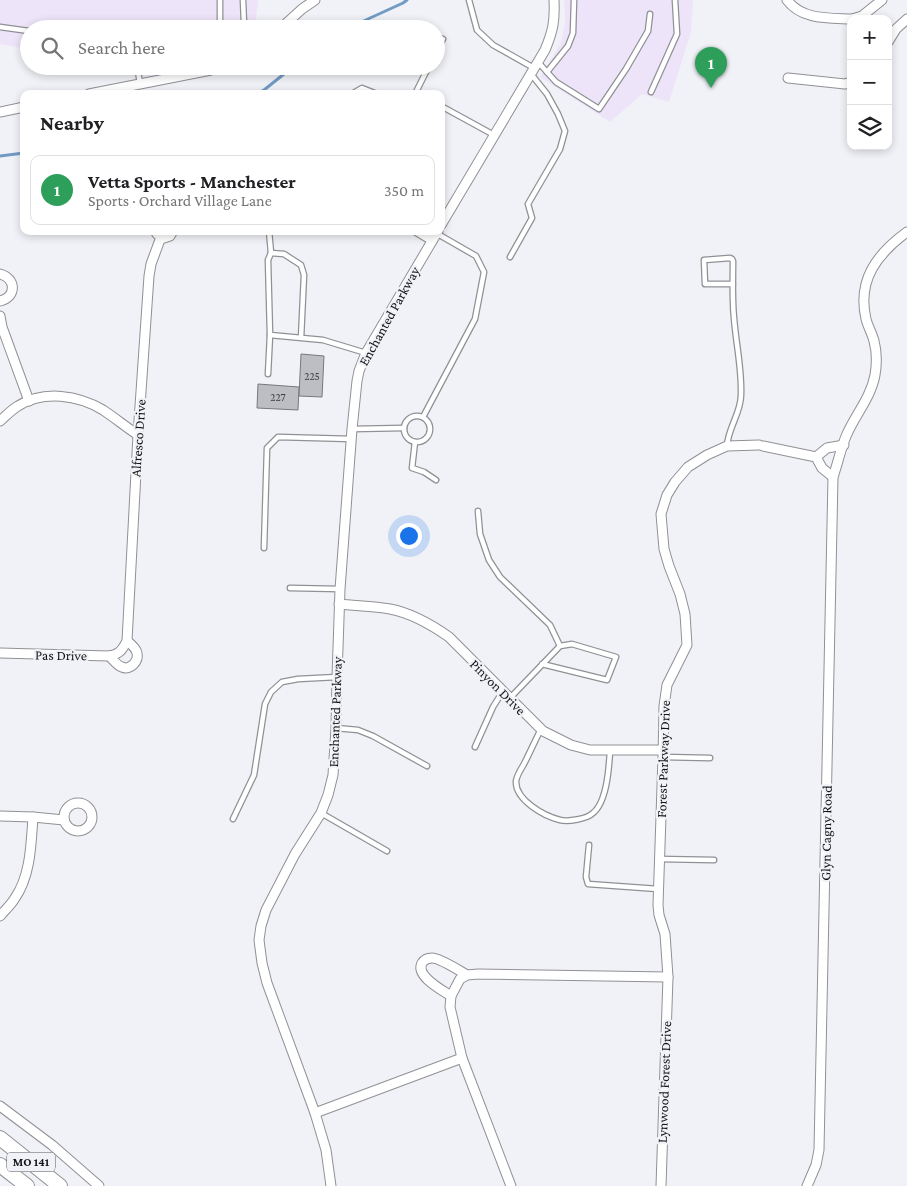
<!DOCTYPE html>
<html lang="en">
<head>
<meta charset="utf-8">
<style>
	:root { --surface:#fff; --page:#f6f6f6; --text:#202124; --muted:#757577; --line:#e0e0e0; --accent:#916f15 }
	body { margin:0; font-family:"Crimson Pro",serif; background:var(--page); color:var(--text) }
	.controls { position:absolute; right:15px; top:15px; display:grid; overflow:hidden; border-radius:10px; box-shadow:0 2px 8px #0003 }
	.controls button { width:45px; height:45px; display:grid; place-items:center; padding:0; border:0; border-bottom:1px solid var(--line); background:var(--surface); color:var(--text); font:25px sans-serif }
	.you { position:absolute; left:408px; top:535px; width:18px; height:18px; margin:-12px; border:4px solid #fff; border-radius:50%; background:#1a73e8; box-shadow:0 0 0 8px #1a73e833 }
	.badge { display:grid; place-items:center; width:32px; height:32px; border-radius:50%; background:var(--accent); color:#fff; font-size:16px; font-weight:700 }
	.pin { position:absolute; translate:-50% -41px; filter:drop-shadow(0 1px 2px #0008) }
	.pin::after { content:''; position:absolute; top:26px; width:18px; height:15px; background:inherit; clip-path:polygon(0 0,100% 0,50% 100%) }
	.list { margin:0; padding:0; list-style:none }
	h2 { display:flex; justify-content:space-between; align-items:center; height:65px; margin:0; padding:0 20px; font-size:21px }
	h2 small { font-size:16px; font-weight:400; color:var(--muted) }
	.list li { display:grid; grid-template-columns:32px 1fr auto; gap:15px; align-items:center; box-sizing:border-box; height:70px; margin:0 10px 10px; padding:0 10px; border:1px solid var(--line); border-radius:10px }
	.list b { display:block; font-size:19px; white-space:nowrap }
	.list p { margin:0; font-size:16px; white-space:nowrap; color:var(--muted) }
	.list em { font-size:16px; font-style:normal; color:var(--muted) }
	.icon { flex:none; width:28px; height:28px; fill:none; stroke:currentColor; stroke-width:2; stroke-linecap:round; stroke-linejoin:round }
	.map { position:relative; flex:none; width:907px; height:1186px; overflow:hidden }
	.search { position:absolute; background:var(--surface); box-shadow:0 2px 8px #0003; left:20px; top:20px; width:425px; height:55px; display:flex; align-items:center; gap:12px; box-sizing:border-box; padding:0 18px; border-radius:28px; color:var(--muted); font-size:19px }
	.panel { position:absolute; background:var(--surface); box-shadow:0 2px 8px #0003; left:20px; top:90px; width:425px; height:145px; border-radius:10px }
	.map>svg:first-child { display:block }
</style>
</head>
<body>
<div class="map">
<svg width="907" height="1186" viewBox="0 0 907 1186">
	<rect width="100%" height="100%" fill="#f1f2f7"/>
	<g fill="#eee4f9">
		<polygon points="0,0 258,0 255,29 29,29 29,49 0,44"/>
		<polygon points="564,0 693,0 691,32 669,102 642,94 610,122 540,77 561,43 565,22"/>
	</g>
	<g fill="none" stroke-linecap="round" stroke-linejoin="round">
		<g stroke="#719bc4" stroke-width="3">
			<polyline points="346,29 403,3 407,0"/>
			<polyline points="255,94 264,90 294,66"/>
			<polyline points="0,156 24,153"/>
		</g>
	</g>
	<g fill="#bcbec3" stroke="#76787c">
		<polygon points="301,354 324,356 322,397 299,396"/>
		<polygon points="258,384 299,387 298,410 257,408"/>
	</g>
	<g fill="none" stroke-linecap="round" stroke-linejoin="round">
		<g stroke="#8f9195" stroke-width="7">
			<g id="service">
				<polyline points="220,0 220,26"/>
				<polyline points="469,0 477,30 493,45 534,68"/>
				<polyline points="0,27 29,31"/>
				<polyline points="187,29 244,24 243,0"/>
				<polyline points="436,52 443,39"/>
				<polyline points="538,62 556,82 599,109 626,69 648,31 650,14"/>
				<polyline points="137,66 140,83"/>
				<polyline points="547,72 568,46 573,33 574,0"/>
				<polyline points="651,92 677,34 675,0"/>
				<polyline points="352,94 362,88 377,94"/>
				<polyline points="415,94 429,66"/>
				<polyline points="441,106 494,135"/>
				<polyline points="269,231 271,253"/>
				<polyline points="510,257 532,218 528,204 560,149 565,131 558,114 547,94 531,74"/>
				<polyline points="301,338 304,275 301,265 284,254 271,253 268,260 270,335 323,340 366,353"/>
				<polyline points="268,374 270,335"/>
				<circle cx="417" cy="429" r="13"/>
				<polyline points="423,417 475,319 484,272 476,256 436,233"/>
				<polyline points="352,429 404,428"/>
				<polyline points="415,442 412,468 424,472 436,480"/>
				<path d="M727,446C728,428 741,413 741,395C742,369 736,344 734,318C732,299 733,280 733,261L732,259L730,258L704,260L705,284H733"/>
				<polyline points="478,511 480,534 489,560 500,577 550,625 560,646"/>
				<polyline points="264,548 267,448 278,437 352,439"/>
				<polyline points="290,588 340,589"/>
				<polyline points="510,698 560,646 572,644 616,657 607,680 542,664"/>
				<polyline points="336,728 358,730 373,736 427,766"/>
				<path d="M541,729C535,741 530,752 524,764C521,769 517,775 516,781C515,800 544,816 560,820C568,822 587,819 593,813C607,802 609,767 610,751"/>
				<polyline points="475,747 493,707 503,691"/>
				<polyline points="663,757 710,758"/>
				<polyline points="321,813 387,851"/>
				<polyline points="233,819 254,775 265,704 271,692 282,682 298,679 337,677"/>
				<polyline points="589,845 586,877 588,884 658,889"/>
				<polyline points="659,859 714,860"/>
			</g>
		</g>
		<g stroke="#8f9195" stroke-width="11">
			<g id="minor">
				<path d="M787,0C802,20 828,18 851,19"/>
				<polyline points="852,19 862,16 882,0"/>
				<polyline points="280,29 302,9 315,0"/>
				<polyline points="888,42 896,29 907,19"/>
				<polyline points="788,78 845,84 851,82"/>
				<polyline points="89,94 211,70 225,66"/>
				<polyline points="0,112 24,107"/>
				<path d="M441,225L545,50C553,31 555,21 554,0"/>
				<polyline points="155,231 157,234 164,238 170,236 173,231"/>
				<polyline points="417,231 432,240"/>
				<path d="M0,274C16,278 17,297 0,301"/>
				<polyline points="0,316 2,327 29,401"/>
				<path d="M0,421C6,416 11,410 18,406C44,390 78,395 103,410C115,418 126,427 138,435"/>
				<polyline points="763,446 816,457 822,468 833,477"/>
				<polyline points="816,457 827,448 844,445"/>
				<path d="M339,604C356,606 373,606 390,609C411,613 432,625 449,637L543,731L571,745L590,750H663"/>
				<path d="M0,653L109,656C120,654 122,650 127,641L138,435L149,276L151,264L161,237"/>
				<path d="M109,656C113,659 117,666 122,667C130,671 139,661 137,653C136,648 131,644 127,641"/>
				<circle cx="78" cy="817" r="14"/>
				<polyline points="0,816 33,817 64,820"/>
				<path d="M0,916C5,910 11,905 15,898C31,875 31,843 33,817"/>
				<path d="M451,996C442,990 415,976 422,963C424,960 428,958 432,958C440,958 460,971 467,975"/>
				<polyline points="0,1106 52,1145 99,1186"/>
				<polyline points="315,1113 462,1058"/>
				<polyline points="331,1186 326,1150 315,1113 267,983 262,963 259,940 261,926 266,910 295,854 321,813 328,795 333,775 336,728 337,677 340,589 352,429 357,381 359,371 366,353 438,231"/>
				<polyline points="511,1186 462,1058 450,1007 451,996 460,979 467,975 478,974 668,977"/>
				<polyline points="661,1186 668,977 665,934 659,915 658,905 663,757 664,706 667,685 687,645 685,614 680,594 669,566 664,549 661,514 667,495 675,482 688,467 707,455 727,446 759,445"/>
				<path d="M807,1186L816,1165L819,1150L833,477C838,463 841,447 847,434C856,414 871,397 875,375C877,363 877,352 874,341C872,333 868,327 866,319C857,280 877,254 907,232"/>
			</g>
		</g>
		<g stroke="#8f9195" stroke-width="16">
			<g id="trunk">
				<polyline points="0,1138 60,1186"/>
				<polyline points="0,1165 27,1186"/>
			</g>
		</g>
		<use href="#service" stroke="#fff" stroke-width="4.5"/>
		<use href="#minor" stroke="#fff" stroke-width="9"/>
		<use href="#trunk" stroke="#fff" stroke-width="14"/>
	</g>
	<g text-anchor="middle" stroke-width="4.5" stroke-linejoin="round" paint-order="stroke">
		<g font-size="11" fill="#3e3f41">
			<text x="312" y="380">225</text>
			<text x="278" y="401">227</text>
		</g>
		<rect fill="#f1f2f7" stroke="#56575a" stroke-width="1" x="7" y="1152.5" width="48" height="19" rx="4"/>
		<g font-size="12" font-weight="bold" fill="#141516">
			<text x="31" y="1166">MO 141</text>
		</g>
		<g font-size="14" fill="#141516" stroke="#f1f2f7">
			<text transform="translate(389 316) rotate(-61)" y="5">Enchanted Parkway</text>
			<text transform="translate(138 438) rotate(-86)" y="5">Alfresco Drive</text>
			<text transform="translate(61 655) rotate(1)" y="5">Pas Drive</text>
			<text transform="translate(498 687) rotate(45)" y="5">Pinyon Drive</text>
			<text transform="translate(335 712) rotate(-88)" y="5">Enchanted Parkway</text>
			<text transform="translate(663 759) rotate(-88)" y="5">Forest Parkway Drive</text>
			<text transform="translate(826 833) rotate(-89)" y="5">Glyn Cagny Road</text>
			<text transform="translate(664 1082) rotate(-88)" y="5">Lynwood Forest Drive</text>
		</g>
	</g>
</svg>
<div class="controls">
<button>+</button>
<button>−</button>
<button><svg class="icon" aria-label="layers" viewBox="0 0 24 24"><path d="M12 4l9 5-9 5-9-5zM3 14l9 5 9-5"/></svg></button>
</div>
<div class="you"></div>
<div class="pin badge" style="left:711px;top:88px;background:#2e9e5b">1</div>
<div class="search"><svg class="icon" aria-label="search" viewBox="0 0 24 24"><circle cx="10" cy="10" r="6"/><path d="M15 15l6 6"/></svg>Search here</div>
<section class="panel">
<h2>Nearby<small></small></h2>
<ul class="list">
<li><span class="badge" style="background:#2e9e5b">1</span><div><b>Vetta Sports - Manchester</b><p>Sports · Orchard Village Lane</p></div><em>350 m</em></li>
</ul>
</section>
</div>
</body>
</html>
